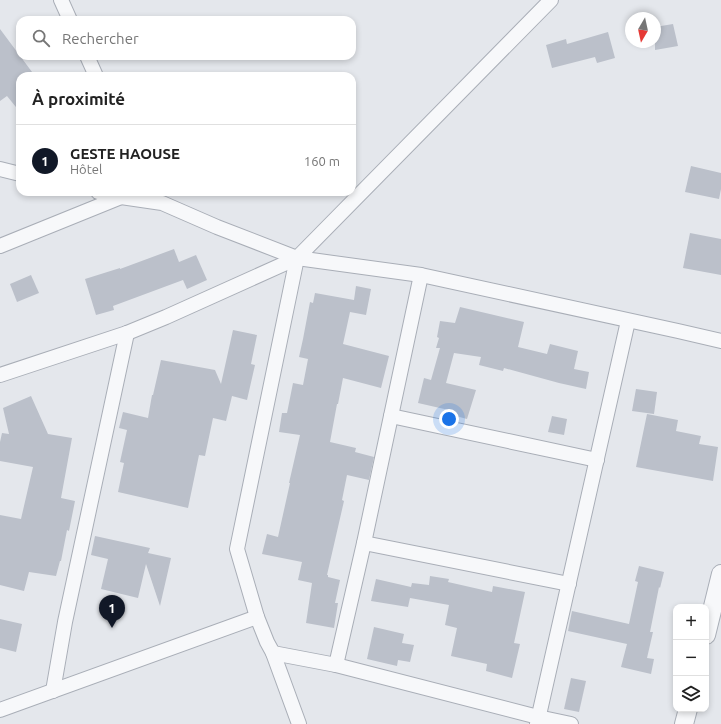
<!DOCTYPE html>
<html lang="fr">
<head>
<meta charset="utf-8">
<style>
	:root { --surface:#fff; --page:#f2f2f2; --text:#222; --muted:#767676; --line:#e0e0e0; --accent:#111827 }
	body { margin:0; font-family:Ubuntu,sans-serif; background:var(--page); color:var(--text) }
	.controls { position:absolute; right:12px; bottom:12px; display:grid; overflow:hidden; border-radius:8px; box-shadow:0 2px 6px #0003 }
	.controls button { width:36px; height:36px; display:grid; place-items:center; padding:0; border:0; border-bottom:1px solid var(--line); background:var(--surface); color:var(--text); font:20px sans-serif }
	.compass { position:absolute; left:625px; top:12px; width:36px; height:36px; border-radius:50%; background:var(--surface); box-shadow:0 2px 6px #0003; rotate:189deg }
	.you { position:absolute; left:449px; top:419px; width:14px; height:14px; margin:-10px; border:3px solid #fff; border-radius:50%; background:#1a73e8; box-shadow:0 0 0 6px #1a73e833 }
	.badge { display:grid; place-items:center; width:26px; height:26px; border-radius:50%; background:var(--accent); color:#fff; font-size:13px; font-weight:700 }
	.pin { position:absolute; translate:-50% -33px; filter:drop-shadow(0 1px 2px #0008) }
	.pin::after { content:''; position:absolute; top:21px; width:14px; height:12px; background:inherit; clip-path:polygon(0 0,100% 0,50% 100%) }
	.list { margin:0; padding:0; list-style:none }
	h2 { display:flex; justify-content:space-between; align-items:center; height:52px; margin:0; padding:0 16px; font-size:17px }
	h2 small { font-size:13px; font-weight:400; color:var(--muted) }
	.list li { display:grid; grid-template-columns:26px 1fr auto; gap:12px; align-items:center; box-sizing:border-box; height:72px; padding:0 16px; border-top:1px solid var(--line) }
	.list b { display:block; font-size:15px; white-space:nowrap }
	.list p { margin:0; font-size:13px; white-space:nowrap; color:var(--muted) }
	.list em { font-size:13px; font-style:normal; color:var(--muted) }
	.icon { flex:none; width:22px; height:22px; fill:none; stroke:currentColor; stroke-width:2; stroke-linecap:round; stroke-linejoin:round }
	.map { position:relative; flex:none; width:721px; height:724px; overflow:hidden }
	.search { position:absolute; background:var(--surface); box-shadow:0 2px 6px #0003; left:16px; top:16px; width:340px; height:44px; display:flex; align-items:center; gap:10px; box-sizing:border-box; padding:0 14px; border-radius:12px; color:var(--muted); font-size:15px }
	.panel { position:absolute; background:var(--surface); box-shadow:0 2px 6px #0003; left:16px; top:72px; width:340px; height:124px; border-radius:12px }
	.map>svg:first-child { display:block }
</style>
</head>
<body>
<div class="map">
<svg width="721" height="724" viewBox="0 0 721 724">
	<rect width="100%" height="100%" fill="#e4e7ec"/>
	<g fill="#bbc0ca">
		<polygon points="673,24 678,46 655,50 655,27"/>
		<polygon points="0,29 35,76 20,76 20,112 7,96 0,101"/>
		<polygon points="608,32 615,58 597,63 595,57 552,68 546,45 566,39 567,44"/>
		<polygon points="691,166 721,173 721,189 719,199 685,192"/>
		<polygon points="690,233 721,239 721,275 683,268"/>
		<polygon points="174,249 179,262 196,255 207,280 187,289 183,280 113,306 114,310 96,315 85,279 120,268 120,269"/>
		<polygon points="31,275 39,293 17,302 10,284"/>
		<polygon points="356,286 371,289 366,315 350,312 343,344 389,356 381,388 343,378 338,404 337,404 330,442 356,448 355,452 374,457 369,480 347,475 342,500 344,501 327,575 328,575 328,577 340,580 335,603 338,603 334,628 306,623 312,583 298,580 302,562 262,554 267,534 278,537 290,483 289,483 300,435 279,432 282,413 287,413 293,383 303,385 308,359 299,357 303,339 310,302 313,303 315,293 354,300"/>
		<polygon points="460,307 524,322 518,347 547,354 550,344 578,351 574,369 589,372 586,389 559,383 504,368 503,371 479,365 481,357 454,353 446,383 476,390 467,419 452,415 453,411 418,403 424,378 431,380 440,348 436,348 439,338 437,337 440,321 455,323"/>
		<polygon points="233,330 257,335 251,364 255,365 247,400 232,396 226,421 213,418 205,456 199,455 188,508 118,492 124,463 120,462 127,430 119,428 123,412 148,418 152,395 153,395 161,360 215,370 221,384"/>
		<polygon points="636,389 657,392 654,414 632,411"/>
		<polygon points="31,396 48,434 72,438 61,498 75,501 69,531 67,530 61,561 60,561 56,576 29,572 24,591 0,585 0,515 21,519 33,467 0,461 0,442 2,433 9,434 3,408"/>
		<polygon points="647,414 678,420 676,431 701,436 699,444 718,447 713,481 636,467"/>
		<polygon points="552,416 567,419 564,435 548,432"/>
		<polygon points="95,536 150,548 148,553 171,558 160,606 146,564 138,598 101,589 108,559 91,555"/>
		<polygon points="639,566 664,572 660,588 659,587 650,632 653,632 647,658 654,659 651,674 621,667 627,644 568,631 572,611 629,624 638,582 635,581"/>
		<polygon points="430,576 449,579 448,582 492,592 493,586 525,592 514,643 520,644 512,678 486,671 487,664 451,656 457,628 445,625 449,605 410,598 408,607 371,601 376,579 411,587 412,583 429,585"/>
		<polygon points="0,619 22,624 16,652 0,648"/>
		<polygon points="374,627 404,634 402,643 414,645 410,662 398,660 397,666 367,659"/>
		<polygon points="571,678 586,681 579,712 564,709"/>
	</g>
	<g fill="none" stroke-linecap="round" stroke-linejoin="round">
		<g stroke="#a9aeb7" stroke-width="16">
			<g id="minor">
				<polyline points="61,0 70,20"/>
				<polyline points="87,56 96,76"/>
				<polyline points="0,169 20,174"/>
				<polyline points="98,192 121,197 162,203 217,227 297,258 421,275 678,331 721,341"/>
				<polyline points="0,246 121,197"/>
				<polyline points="297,258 237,549 257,617 267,642 273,653 299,724"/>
				<polyline points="0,375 127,333 166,317 297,258 551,0"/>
				<polyline points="391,416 597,460"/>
				<polyline points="364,543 569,584"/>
				<polyline points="273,653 336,665 538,717 571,724"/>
				<polyline points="336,665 364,543 421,275"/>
				<polyline points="53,691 65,622 127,333"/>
				<polyline points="0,710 257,617"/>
				<polyline points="537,724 628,321"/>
			</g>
		</g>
		<g stroke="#a9aeb7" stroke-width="20">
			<g id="tertiary">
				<polyline points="706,635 721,574"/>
				<polyline points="684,724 688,709"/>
			</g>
		</g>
		<use href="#minor" stroke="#f7f8fa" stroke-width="14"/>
		<use href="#tertiary" stroke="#f7f8fa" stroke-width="18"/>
	</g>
</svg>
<div class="controls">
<button>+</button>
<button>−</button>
<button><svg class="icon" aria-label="layers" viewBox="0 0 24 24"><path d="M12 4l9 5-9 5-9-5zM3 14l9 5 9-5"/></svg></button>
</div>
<svg class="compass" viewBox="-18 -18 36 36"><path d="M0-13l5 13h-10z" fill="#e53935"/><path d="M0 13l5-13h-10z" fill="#767676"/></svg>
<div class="you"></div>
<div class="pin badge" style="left:112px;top:628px">1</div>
<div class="search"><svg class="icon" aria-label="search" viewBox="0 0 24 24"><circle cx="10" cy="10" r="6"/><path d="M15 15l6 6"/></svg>Rechercher</div>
<section class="panel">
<h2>À proximité<small></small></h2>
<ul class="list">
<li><span class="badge">1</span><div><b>GESTE HAOUSE</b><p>Hôtel</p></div><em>160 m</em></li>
</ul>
</section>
</div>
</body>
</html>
